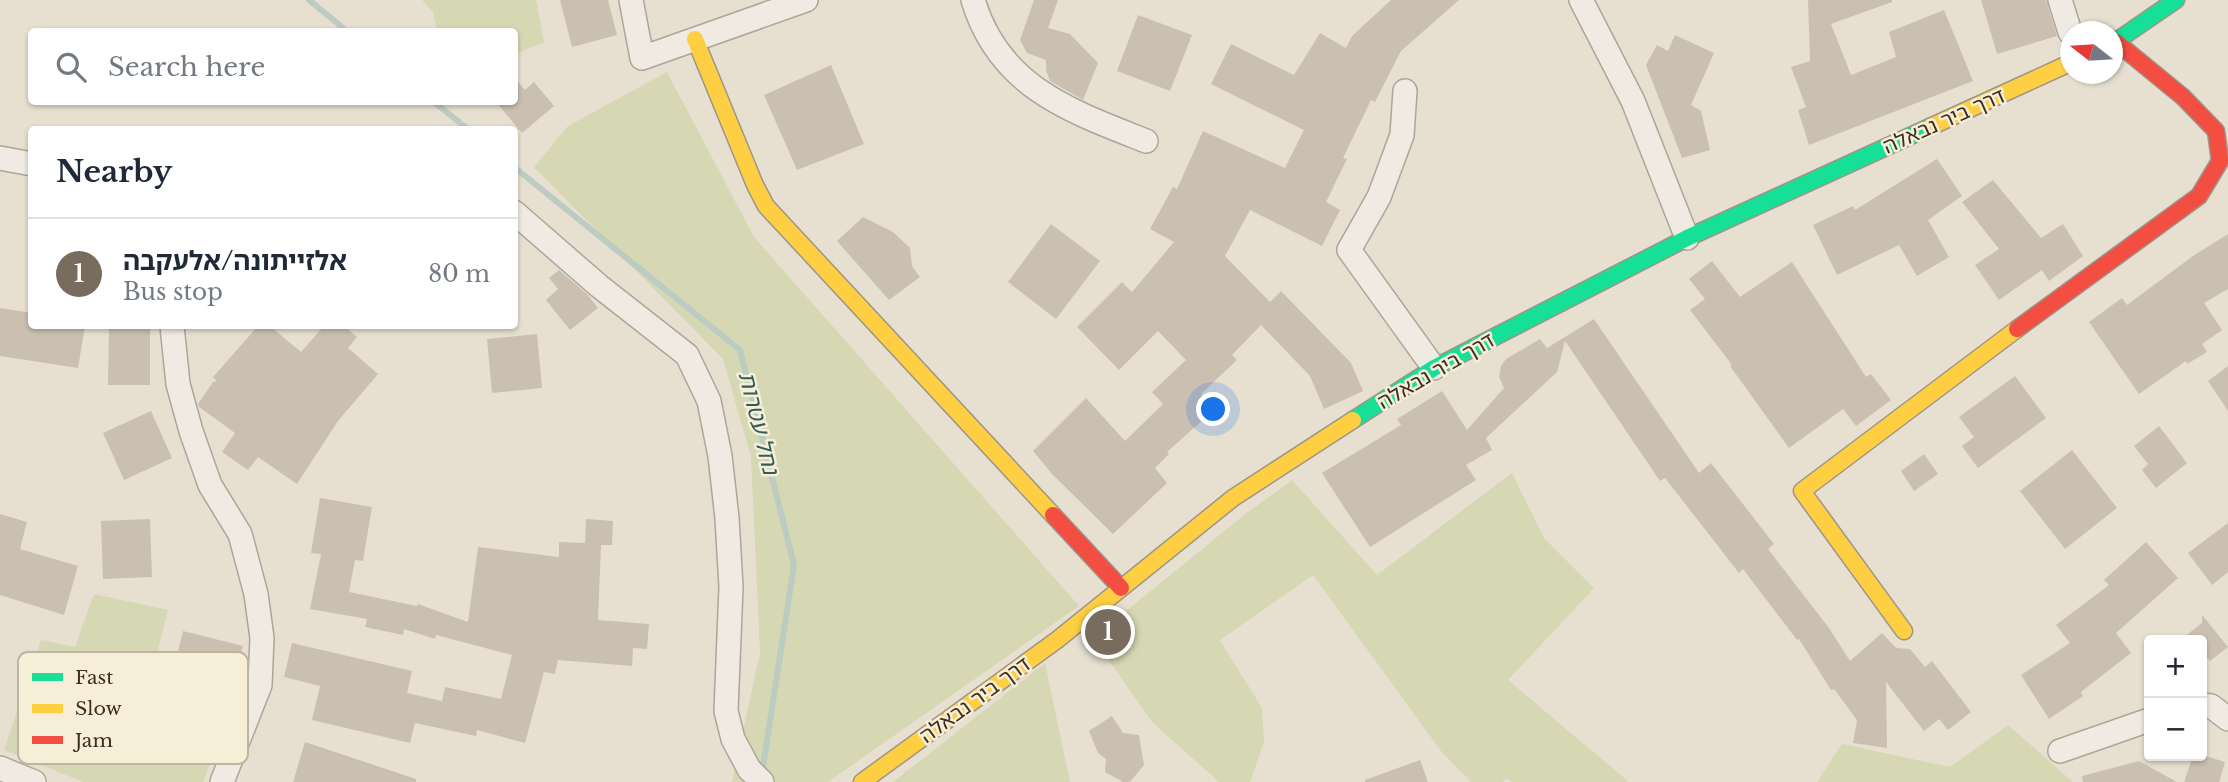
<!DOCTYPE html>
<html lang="en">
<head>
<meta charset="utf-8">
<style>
	:root { --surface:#fff; --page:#f2f2f3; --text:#1f2937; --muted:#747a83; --line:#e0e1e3; --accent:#786c5e }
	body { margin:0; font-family:"Libre Baskerville","Noto Sans Hebrew",serif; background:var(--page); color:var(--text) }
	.controls { position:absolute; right:21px; bottom:21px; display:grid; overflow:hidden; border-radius:7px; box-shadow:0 2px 5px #0004 }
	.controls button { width:63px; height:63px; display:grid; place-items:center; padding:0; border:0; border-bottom:2px solid var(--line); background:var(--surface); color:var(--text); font:35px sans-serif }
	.compass { position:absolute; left:2060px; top:21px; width:63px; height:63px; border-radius:50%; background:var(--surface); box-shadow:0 2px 5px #0004; rotate:287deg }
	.you { position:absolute; left:1214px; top:410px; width:24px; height:24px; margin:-18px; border:5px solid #fff; border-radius:50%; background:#1a73e8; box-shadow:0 0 0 10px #1a73e833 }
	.badge { display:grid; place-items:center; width:46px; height:46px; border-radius:50%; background:var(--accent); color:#fff; font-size:23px; font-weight:700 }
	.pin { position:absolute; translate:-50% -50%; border:4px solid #fff; box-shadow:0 2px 7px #0006 }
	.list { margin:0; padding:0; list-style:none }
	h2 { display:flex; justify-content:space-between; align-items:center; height:91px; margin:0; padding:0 28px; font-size:30px }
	h2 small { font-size:23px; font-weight:400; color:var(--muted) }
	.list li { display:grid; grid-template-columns:46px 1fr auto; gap:21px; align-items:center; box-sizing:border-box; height:112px; padding:0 28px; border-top:2px solid var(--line) }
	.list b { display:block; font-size:26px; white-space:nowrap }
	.list p { margin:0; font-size:23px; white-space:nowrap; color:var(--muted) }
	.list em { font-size:23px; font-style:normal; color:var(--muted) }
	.icon { flex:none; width:38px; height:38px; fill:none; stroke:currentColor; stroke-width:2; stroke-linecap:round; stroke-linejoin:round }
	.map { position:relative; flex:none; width:2228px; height:782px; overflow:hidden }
	.search { position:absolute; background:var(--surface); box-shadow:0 2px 5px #0004; left:28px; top:28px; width:490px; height:77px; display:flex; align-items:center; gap:18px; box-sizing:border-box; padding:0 24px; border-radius:7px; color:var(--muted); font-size:26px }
	.panel { position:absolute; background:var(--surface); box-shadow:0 2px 5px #0004; left:28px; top:126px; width:490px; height:203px; border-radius:7px }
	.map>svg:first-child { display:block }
</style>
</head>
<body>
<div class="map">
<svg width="2228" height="782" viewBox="0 0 2228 782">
	<rect width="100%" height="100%" fill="#e7e0d1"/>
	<g fill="#d6d7b3">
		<polygon points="422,0 536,0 544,42 515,54 514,32 437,31 433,12"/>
		<polygon points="667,72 754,237 1079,606 828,782 732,782 760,653 751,457 723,359 534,167 568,126"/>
		<polygon points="1512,473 1544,538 1594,588 1508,680 1629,782 1513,782 1506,778 1503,782 1471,782 1441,751 1313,575 1220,640 1262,708 1264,742 1250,782 1219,782 1153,723 1093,638 1244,515 1292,480 1377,575"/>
		<polygon points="94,594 168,610 151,677 230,710 203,782 83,782 4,750 41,640 75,647"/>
		<polygon points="1045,663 1070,782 893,782"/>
		<polygon points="2008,725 2073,782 1817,782 1842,744 1950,767"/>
	</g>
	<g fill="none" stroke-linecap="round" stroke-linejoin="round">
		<g stroke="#bcccc2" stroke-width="6">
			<polyline points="309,0 348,32"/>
			<polyline points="434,102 469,130"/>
			<polyline points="514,167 740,350 794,565 762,773"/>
		</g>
	</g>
	<g fill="#cbbfb2">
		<polygon points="560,0 608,0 617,35 572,47"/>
		<polygon points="1034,0 1058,0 1048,28 1070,34 1098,63 1083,100 1050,81 1046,70 1046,60 1027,53 1020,40"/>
		<polygon points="1391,0 1459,0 1401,51 1375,102 1371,100 1343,158 1347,159 1326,202 1340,210 1322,246 1250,210 1225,256 1270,302 1281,291 1351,363 1363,391 1324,409 1310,376 1261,325 1232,355 1237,360 1201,394 1215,409 1167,452 1169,454 1155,468 1167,483 1113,534 1053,475 1033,451 1086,398 1125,441 1163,404 1152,392 1186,360 1158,331 1119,370 1077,327 1122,282 1132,292 1174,242 1150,229 1173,187 1177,189 1203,131 1285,168 1304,130 1211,84 1231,44 1294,75 1320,33 1346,48 1352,36"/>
		<polygon points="1808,0 1892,0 1892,2 1831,24 1851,75 1896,57 1889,32 1944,10 1973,81 1809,145 1798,110 1806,107 1791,67 1810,61"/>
		<polygon points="1981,0 2046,0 2057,36 1997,54"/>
		<polygon points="1138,15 1192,35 1170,91 1117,71"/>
		<polygon points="1675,35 1714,53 1691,105 1701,111 1710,150 1682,158 1646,65 1657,45 1668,51"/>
		<polygon points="831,65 864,144 797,170 764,95"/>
		<polygon points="514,77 525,90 534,82 554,106 522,133 496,102 514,102"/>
		<polygon points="1937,159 1962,196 1928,220 1949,257 1917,276 1899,245 1837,275 1813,225 1853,206 1855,210"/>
		<polygon points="1993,180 2041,238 2063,224 2083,256 2049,281 2042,270 1999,300 1975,265 1999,249 1962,202"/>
		<polygon points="863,217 893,232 910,248 912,266 920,277 889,300 837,241"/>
		<polygon points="1051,224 1100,261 1056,319 1008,282"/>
		<polygon points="2228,234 2228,289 2204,303 2222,330 2202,344 2207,352 2187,364 2186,361 2139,394 2089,322 2122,298 2127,305 2193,256"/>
		<polygon points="1712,261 1740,297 1792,262 1866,377 1871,374 1891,400 1856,426 1843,409 1789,448 1730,366 1732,365 1690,310 1705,299 1689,279"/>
		<polygon points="559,270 587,294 598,308 570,330 546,300 558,289 549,278"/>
		<polygon points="0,308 32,313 32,326 85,326 78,368 0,356"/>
		<polygon points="1594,319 1699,473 1711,463 1774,544 1768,549 1829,628 1850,661 1882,633 1896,648 1910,649 1925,667 1932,661 1971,712 1948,730 1939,719 1924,731 1886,682 1887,748 1853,743 1857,720 1834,689 1831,690 1799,639 1797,640 1743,569 1739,573 1665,478 1660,481 1565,341 1557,372 1486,438 1492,450 1466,465 1476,480 1370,547 1322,473 1401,425 1397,419 1442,391 1467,430 1504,388 1499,377 1501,366 1506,359 1540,339 1547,348"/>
		<polygon points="109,326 150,326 150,385 108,385"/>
		<polygon points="258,326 270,326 301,352 324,326 344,326 357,337 348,348 378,374 338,421 297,484 258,457 248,470 222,452 235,433 199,407 198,404 213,382 217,381 213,377"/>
		<polygon points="537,334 542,388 492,393 487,339"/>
		<polygon points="2228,366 2228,411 2208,381"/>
		<polygon points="2015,376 2046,418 1978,468 1962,446 1974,437 1959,417"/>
		<polygon points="151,411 172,458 124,480 103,433"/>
		<polygon points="2159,426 2187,463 2156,488 2142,470 2148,464 2134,446"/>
		<polygon points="2072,450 2117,508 2065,549 2020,491"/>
		<polygon points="1924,454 1938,474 1914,491 1901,471"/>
		<polygon points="320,498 372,507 363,561 355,560 349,592 417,606 418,604 468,622 478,547 559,557 559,542 585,543 586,519 613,521 612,545 601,545 598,620 649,624 647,649 633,648 632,666 558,660 555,674 544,672 525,743 477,730 476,736 415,723 410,743 312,720 320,686 284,677 292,643 412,671 407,693 442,701 445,687 501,699 512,655 436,635 435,639 404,629 403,635 365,627 367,619 310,609 321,554 311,553"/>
		<polygon points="0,514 27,522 20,549 78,566 64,615 0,595"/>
		<polygon points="150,519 152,577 103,579 101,521"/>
		<polygon points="2228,523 2228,572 2212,585 2188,553"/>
		<polygon points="2146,542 2178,578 2116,633 2131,653 2081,692 2083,696 2049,719 2021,675 2070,643 2056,625 2109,585 2104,580"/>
		<polygon points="2202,615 2228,647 2210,661 2202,651 2202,640 2180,640 2202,623"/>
		<polygon points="183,631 243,646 233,685 203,677 206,666 176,659"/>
		<polygon points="1112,716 1123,733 1139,735 1144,765 1130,782 1123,782 1105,772 1106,759 1098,753 1089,731"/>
		<polygon points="305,742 416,779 416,782 293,782"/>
		<polygon points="2193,756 2206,756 2225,762 2219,782 2184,782"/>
		<polygon points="1420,760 1428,782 1365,782 1365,780"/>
		<polygon points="2139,761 2177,782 2083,782 2082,776"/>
	</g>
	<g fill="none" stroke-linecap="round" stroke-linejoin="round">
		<g stroke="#ada599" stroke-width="26">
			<g id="street">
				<polyline points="631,0 642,58 806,0"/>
				<path d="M973,0C999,87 1070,111 1146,141"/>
				<polyline points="1581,0 1633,101 1687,238"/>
				<polyline points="2060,0 2070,32"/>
				<polyline points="1405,91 1402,135 1379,197 1349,250 1434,368"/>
				<polyline points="0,158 32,164"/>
				<polyline points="514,212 599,286 687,355 709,401 720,456 727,518 731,587 726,711 733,739 749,769 762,782"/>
				<polyline points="172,326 178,384 191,431 210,485 240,534 256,594 262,638 260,685 222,782"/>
				<polyline points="2202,705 2211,706 2228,719"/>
				<polyline points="2060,751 2149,720"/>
				<polyline points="0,768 34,782"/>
			</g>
		</g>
		<g stroke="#9c958a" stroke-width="19">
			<g id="fast">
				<polyline points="2112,44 2176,0"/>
				<polyline points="1353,420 1434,368 1687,238 1930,127"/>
			</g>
		</g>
		<g stroke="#9c958a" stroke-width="19">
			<g id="slow">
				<polyline points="695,39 755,185 766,206 1053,515"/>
				<polyline points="1930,127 2070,63"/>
				<polyline points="1904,631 1802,491 2017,329"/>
				<polyline points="862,782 1057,640 1233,498 1353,420"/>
			</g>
		</g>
		<g stroke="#9c958a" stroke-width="19">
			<g id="jam">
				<polyline points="2017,329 2199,196 2220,161 2216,131 2183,97 2116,42"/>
				<polyline points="1053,515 1121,588"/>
			</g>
		</g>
		<use href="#street" stroke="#efebe3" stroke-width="23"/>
		<use href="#fast" stroke="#16e098" stroke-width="16"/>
		<use href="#slow" stroke="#ffcf43" stroke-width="16"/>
		<use href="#jam" stroke="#f24e42" stroke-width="16"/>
	</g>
	<g text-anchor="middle" stroke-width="5" stroke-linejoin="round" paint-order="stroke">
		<g font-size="21" fill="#3d2e20" stroke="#f7eed8">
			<text transform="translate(1944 121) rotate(-24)" y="7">דרך ביר נבאלה</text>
			<text transform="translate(1436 371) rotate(-30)" y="7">דרך ביר נבאלה</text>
			<text transform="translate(975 700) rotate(-36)" y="7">דרך ביר נבאלה</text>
		</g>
		<g font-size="23" font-style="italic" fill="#2f5d5a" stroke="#f7eed8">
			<text transform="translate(759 423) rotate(76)" y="8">נחל עטרות</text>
		</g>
	</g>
	<rect x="18" y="652" width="230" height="112" rx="10" fill="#f7eed8" stroke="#bfb4a1" stroke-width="2"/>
	<rect x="32" y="673" width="31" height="8" fill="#16e098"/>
	<rect x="32" y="704" width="31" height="9" fill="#ffcf43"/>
	<rect x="32" y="736" width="31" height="8" fill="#f24e42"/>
	<g font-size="19" fill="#3d2e20">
		<text x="75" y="684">Fast</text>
		<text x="75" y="715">Slow</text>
		<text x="75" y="747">Jam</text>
	</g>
</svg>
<div class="controls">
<button>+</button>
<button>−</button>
</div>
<svg class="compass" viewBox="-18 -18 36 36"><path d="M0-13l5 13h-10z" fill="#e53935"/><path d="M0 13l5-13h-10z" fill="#747a83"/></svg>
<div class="you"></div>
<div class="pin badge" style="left:1108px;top:632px">1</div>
<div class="search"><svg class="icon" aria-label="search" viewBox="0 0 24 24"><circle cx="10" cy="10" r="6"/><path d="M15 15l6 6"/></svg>Search here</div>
<section class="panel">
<h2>Nearby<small></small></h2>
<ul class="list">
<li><span class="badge">1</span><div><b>אלזייתונה/אלעקבה</b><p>Bus stop</p></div><em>80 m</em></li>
</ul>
</section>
</div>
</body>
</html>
